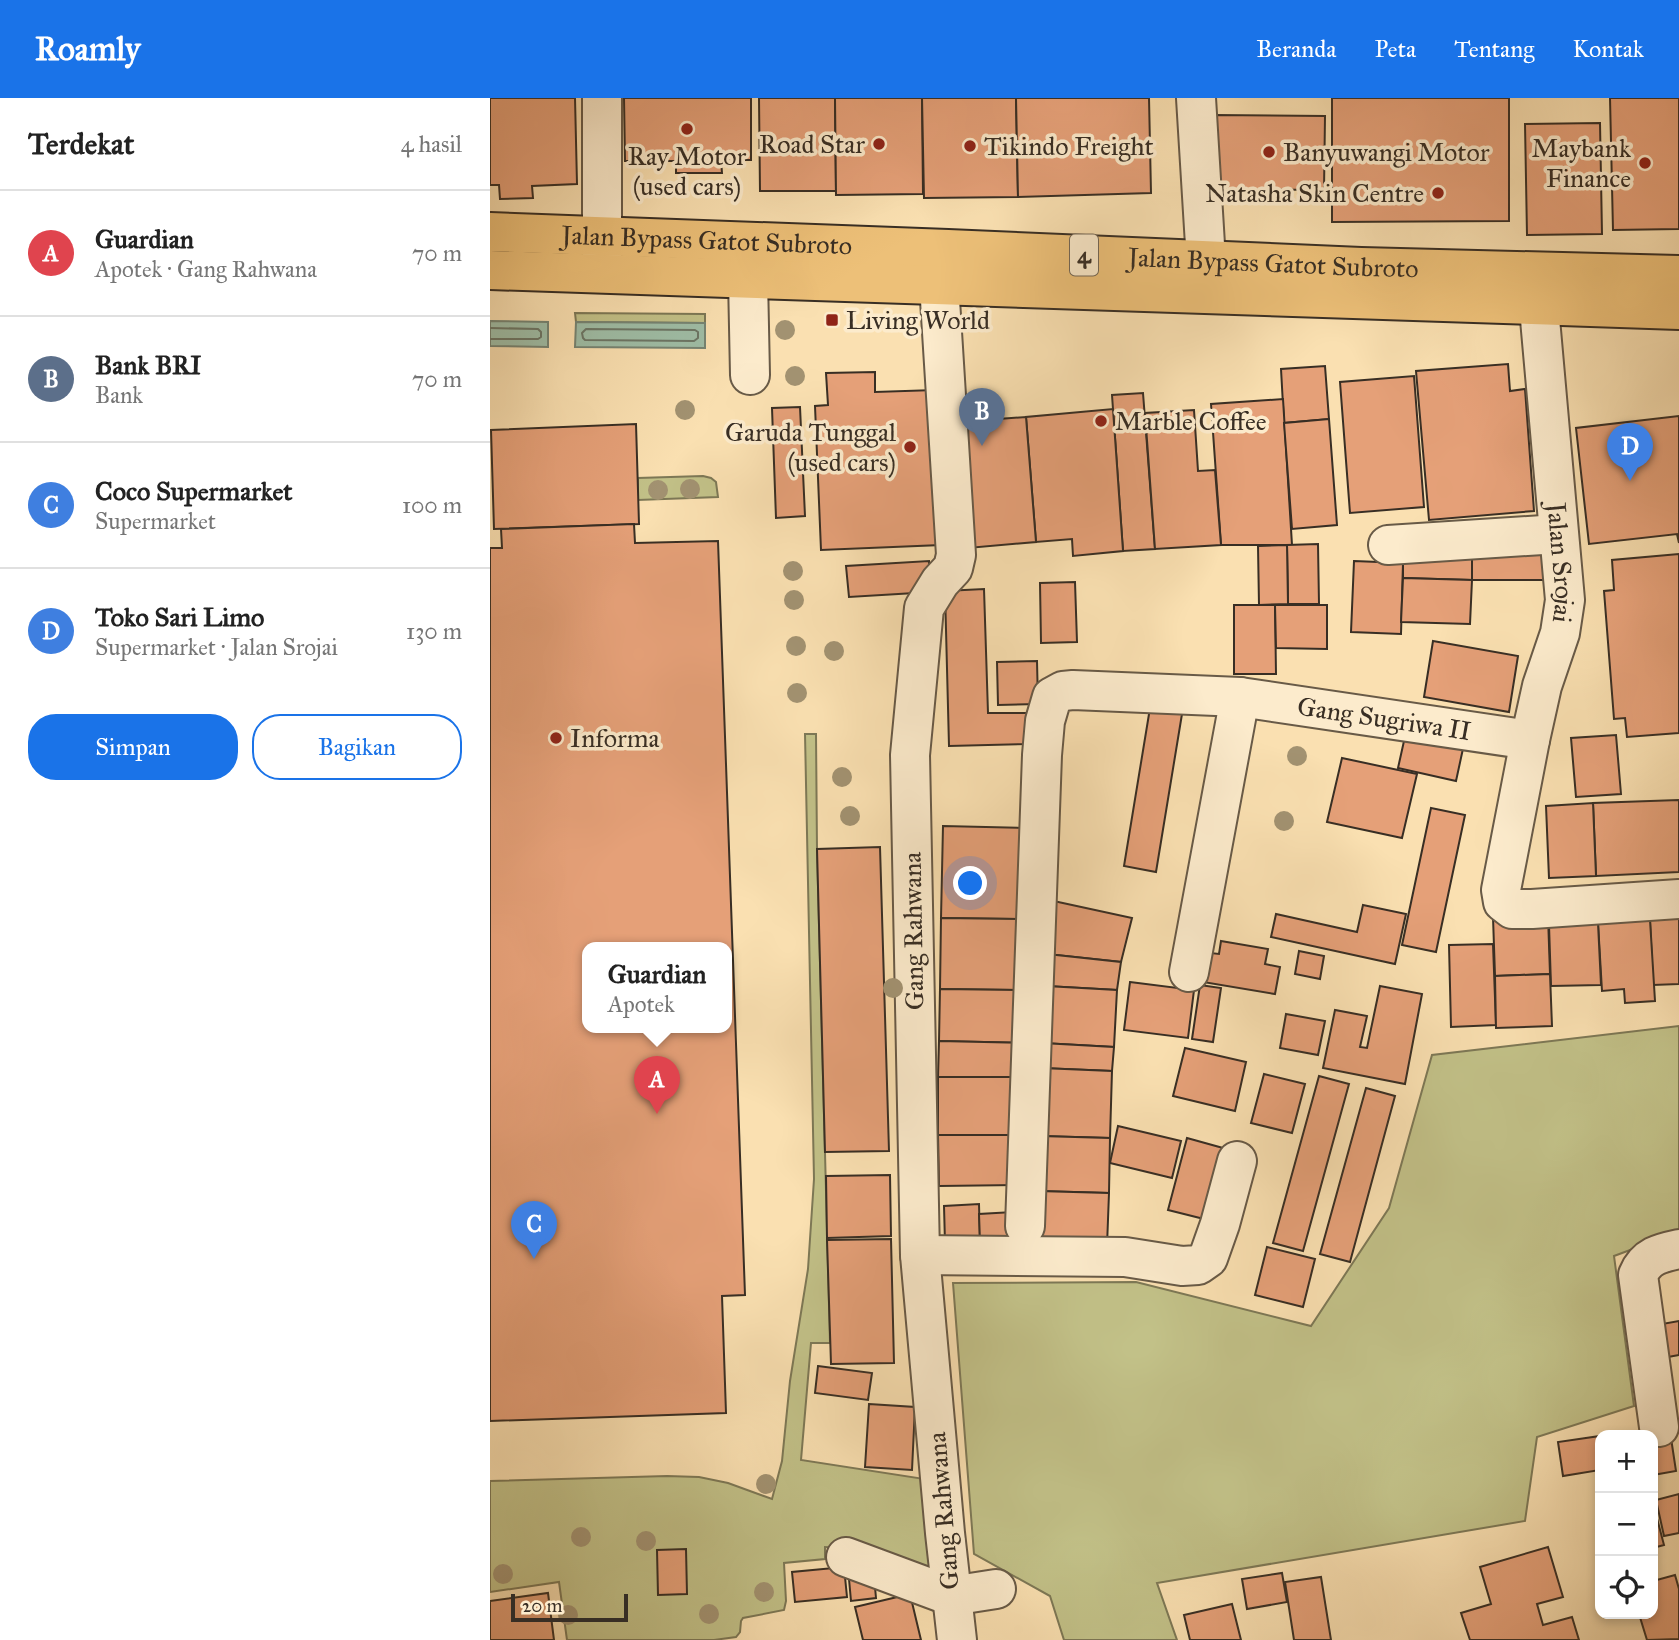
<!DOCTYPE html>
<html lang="id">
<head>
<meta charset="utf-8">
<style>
	:root { --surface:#fff; --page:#f6f6f6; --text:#222; --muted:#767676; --line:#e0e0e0; --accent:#1a73e8 }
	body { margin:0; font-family:"IM FELL Great Primer",serif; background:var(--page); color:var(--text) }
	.controls { position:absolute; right:21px; bottom:21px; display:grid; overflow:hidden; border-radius:14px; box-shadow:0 4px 10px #0003 }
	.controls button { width:63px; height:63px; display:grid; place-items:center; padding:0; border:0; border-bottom:2px solid var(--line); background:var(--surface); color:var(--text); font:35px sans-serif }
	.scale { position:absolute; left:21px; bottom:18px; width:117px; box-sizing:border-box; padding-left:7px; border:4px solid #382e24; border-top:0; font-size:19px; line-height:24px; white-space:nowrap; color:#382e24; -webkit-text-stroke:5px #fcebcc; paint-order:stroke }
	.you { position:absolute; left:481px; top:786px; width:24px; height:24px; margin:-18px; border:5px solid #fff; border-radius:50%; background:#1a73e8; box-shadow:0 0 0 10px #1a73e833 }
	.badge { display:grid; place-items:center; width:46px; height:46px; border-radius:50%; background:var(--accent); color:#fff; font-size:23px; font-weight:700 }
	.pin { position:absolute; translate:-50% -58px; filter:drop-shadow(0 2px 4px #0008) }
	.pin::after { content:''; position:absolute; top:37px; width:24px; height:21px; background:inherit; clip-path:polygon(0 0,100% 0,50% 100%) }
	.popup { position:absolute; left:92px; top:844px; width:150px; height:91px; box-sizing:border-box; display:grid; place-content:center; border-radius:14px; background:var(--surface); filter:drop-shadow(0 2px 5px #0005); font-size:23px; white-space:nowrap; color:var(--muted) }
	.popup b { font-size:26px; color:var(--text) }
	.popup::after { content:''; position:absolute; left:50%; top:100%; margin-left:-14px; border:14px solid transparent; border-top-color:var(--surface) }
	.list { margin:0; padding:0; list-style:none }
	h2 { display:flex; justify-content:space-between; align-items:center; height:91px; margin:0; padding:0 28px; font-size:30px }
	h2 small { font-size:23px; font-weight:400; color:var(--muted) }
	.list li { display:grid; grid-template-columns:46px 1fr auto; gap:21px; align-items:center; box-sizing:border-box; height:126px; padding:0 28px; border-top:2px solid var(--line) }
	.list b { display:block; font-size:26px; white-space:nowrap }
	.list p { margin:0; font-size:23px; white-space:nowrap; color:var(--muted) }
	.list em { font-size:23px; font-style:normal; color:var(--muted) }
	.actions { display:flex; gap:14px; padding:21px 28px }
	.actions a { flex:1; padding:16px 0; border:2px solid var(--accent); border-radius:28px; text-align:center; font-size:24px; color:var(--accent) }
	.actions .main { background:var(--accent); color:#fff }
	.icon { flex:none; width:38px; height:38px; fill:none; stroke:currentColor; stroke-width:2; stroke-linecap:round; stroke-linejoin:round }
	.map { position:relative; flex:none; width:1189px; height:1542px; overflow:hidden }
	header { display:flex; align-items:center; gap:42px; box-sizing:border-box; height:98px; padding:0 35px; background:var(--accent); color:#fff }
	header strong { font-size:33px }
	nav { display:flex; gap:38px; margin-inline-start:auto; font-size:24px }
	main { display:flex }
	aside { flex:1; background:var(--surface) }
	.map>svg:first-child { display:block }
</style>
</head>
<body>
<header>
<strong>Roamly</strong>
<nav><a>Beranda</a><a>Peta</a><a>Tentang</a><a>Kontak</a></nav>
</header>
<main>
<aside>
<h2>Terdekat<small>4 hasil</small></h2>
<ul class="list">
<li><span class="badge" style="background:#e0444e">A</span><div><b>Guardian</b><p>Apotek · Gang Rahwana</p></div><em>70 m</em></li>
<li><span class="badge" style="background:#5c6f8a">B</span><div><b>Bank BRI</b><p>Bank</p></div><em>70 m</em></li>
<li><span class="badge" style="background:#3f7fe0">C</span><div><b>Coco Supermarket</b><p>Supermarket</p></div><em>100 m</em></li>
<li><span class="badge" style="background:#3f7fe0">D</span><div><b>Toko Sari Limo</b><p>Supermarket · Jalan Srojai</p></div><em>130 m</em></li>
</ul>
<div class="actions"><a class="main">Simpan</a><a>Bagikan</a></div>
</aside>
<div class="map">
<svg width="1189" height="1542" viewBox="0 0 1189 1542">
	<rect width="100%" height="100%" fill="#fae0b1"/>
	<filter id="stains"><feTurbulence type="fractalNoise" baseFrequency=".00286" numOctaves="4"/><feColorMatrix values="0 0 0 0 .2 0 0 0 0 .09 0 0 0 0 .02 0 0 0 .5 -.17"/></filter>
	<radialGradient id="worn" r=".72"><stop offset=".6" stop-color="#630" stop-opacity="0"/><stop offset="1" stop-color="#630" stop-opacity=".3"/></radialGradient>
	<g fill="#c2c188" stroke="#7d7856" stroke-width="2">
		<polygon points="85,215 215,216 215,225 86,224"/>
		<polygon points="213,378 221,380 226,384 228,399 148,402 148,380"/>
		<polygon points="315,636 326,636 327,751 340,1245 321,1245 311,1362 441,1382 451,1481 355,1450 335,1449 335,1461 294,1465 296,1503 294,1512 253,1520 251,1523 250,1534 246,1539 224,1542 77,1542 69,1484 0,1494 0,1383 177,1378 209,1379 238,1385 282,1401 292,1363 300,1283 318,1171 324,1081"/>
		<polygon points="1189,928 1189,1134 1124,1158 1144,1308 1047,1339 1035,1423 667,1485 687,1542 574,1542 560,1498 484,1456 463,1185 646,1184 821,1228 899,1110 942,957"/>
	</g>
	<g fill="#9fbea7" stroke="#768473" stroke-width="2">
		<polygon points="0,223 58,224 58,249 0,248"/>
		<polygon points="86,224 215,225 215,250 85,249"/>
	</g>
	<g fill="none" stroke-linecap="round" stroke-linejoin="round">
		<g stroke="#6c7666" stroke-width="2">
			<polyline points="0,230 48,231 51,234 51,239 48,241 0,241"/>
			<polygon points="96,231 205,232 208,234 208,240 204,243 95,242 93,240 92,235"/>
		</g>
	</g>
	<g fill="#e5a078" stroke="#382e24" stroke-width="2" fill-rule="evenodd">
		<polygon points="0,0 85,0 87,86 42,88 43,100 10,101 9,87 0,87"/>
		<polygon points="134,0 261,0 261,62 231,62 232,75 186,75 186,63 135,63"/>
		<polygon points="269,0 345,0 346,93 270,93"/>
		<polygon points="345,0 432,0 433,96 346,97"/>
		<polygon points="432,0 526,0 528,99 434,100"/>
		<polygon points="526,0 659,0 661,95 528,99"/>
		<polygon points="842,0 1019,0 1019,123 842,124"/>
		<polygon points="1120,0 1189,0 1189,131 1123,132"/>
		<polygon points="723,17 835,18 834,92 723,91"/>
		<polygon points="1110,25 1112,136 1037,137 1035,26"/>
		<polygon points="1018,266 1020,293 1035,291 1044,413 939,422 926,273"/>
		<polygon points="835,268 839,321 794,325 791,271"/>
		<polygon points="385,274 385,294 445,292 451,447 331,452 325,308 338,307 336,275"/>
		<polygon points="924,278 934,409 860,415 850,284"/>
		<polygon points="653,295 665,451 633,453 622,297"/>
		<polygon points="793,301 802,447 731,447 721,306"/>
		<polygon points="310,309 315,418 286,420 282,310"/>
		<polygon points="623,311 633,453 583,458 582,441 546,444 536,319"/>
		<polygon points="704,312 708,373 725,372 731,447 665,451 655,315"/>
		<polygon points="1189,318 1189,445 1187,436 1099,446 1086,330"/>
		<polygon points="536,319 546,444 478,450 468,324"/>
		<polygon points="839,321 847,427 802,431 794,325"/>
		<polygon points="146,326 149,426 4,431 1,332"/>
		<path d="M144,426L145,445L228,443L255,1197L232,1198L236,1315L0,1323V450H12L11,431ZM97,850H237V930H97Z"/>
		<polygon points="828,446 829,506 798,506 797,447"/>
		<polygon points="913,446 982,448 982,482 913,480"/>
		<polygon points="797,447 798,506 769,507 768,448"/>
		<rect x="982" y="448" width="71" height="34"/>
		<polygon points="1189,456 1189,635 1137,639 1135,620 1124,621 1114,493 1124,492 1122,462"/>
		<polygon points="439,463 441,494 359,499 356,468"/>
		<polygon points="864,463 913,465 911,536 861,534"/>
		<polygon points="913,480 982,482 980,526 911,524"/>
		<polygon points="585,484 587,544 551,545 550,485"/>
		<polygon points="494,491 498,615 538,615 539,646 459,648 455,493"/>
		<polygon points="744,507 785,507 786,576 744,576"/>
		<polygon points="785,507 837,507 837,551 786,550"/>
		<polygon points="943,543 1028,558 1019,614 934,599"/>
		<polygon points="547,563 548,606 508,607 507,564"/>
		<polygon points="660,610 692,616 666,774 634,768"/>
		<polygon points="916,634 974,646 966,683 908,670"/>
		<polygon points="1126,637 1131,696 1086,699 1081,640"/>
		<polygon points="852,660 927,676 912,740 837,724"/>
		<polygon points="1189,702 1189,774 1106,778 1103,705"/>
		<polygon points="1103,705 1106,778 1059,780 1056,708"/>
		<polygon points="941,710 975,717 946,854 912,847"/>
		<polygon points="453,728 538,730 536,821 451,820"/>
		<polygon points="390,749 399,1053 335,1054 327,751"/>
		<polygon points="559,802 642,820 631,864 557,856"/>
		<polygon points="873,807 916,816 905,866 781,839 786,816 867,834"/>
		<polygon points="1058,818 1060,876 1005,878 1003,819"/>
		<polygon points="451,820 536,821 535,892 450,891"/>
		<polygon points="1189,820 1189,886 1163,887 1160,822"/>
		<polygon points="1160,822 1165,903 1135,905 1134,891 1112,893 1108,825"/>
		<polygon points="1108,825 1111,887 1061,888 1059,827"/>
		<polygon points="731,843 778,851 775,866 790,869 785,896 707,883 712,854 729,856"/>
		<polygon points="1003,846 1006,927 961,929 959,847"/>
		<polygon points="809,853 834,858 830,881 805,876"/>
		<polygon points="557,856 631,864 627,892 556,888"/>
		<polygon points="1060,876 1062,928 1006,930 1005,878"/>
		<polygon points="640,884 704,892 698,940 634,932"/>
		<polygon points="710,887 731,890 723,944 702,941"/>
		<polygon points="556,888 627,892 624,949 552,945"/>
		<polygon points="890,888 932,896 915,986 833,970 845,912 877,918 870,949 877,950"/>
		<polygon points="450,891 535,892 534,945 449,943"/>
		<polygon points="796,916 835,923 828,957 790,950"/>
		<polygon points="449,943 534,945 533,979 448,979"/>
		<polygon points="552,945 624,949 622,973 551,970"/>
		<polygon points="695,950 756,964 745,1013 683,998"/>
		<polygon points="551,970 622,973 620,1040 550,1038"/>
		<polygon points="774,976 815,986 802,1035 761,1025"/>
		<polygon points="829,978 859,986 813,1153 783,1145"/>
		<rect x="448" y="979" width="85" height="58"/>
		<polygon points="876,990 905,998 860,1164 830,1156"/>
		<polygon points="628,1028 691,1043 682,1080 620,1065"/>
		<polygon points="448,1037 533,1037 534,1087 449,1088"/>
		<polygon points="550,1038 620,1040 619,1095 548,1093"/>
		<polygon points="697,1040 733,1050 714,1121 678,1112"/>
		<polygon points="400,1077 401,1138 337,1140 336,1078"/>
		<polygon points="548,1093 619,1095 617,1148 548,1146"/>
		<polygon points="489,1106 490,1144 455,1145 454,1108"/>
		<polygon points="523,1114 524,1142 490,1144 489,1116"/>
		<polygon points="401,1141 404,1265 341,1266 337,1142"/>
		<polygon points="777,1149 825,1161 813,1209 765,1197"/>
		<polygon points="1189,1223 1189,1257 1167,1261 1161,1228"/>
		<polygon points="328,1268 382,1275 378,1302 325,1295"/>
		<polygon points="379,1306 425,1309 422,1372 375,1369"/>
		<polygon points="1110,1338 1110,1372 1073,1378 1068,1344"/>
		<polygon points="1181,1340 1186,1373 1163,1377 1163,1343"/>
		<polygon points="1189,1396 1189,1435 1174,1438 1166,1402"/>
		<polygon points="1163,1409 1164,1409 1174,1447 1163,1450"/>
		<polygon points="1058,1449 1073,1499 1047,1506 1053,1527 1082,1519 1089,1542 980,1542 971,1515 1001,1506 990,1469"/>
		<polygon points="196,1451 197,1496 168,1497 167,1452"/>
		<polygon points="354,1469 357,1499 305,1504 302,1474"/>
		<polygon points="792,1475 797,1504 757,1511 752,1481"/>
		<polygon points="1185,1477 1189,1491 1189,1541 1157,1542 1149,1516 1163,1516 1163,1483"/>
		<polygon points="384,1478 386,1500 361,1503 359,1481"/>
		<polygon points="831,1479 841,1542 804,1542 795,1484"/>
		<polygon points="58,1495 64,1542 0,1542 0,1503"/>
		<polygon points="420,1496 431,1542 373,1542 365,1509"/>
		<polygon points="742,1506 751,1542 700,1542 694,1517"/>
	</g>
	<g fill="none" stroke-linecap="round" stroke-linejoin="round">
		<g stroke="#685a47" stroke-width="42">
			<g id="minor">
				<polyline points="706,0 716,163"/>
				<polyline points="112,173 112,0"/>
				<path id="s1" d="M1046,176L1075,502L1070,535L1052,588L1040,642L1011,792L1013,804L1022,811H1042L1189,801"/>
				<polyline points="258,181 260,277"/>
				<polyline points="898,447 1068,436"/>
				<polyline points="699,874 750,599"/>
				<path id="s2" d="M535,1128L552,657L555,623L562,599L573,593L583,592L750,599L1040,642"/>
				<polyline points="430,1157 420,657 434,510 450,484 463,470 466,457 449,186"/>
				<path d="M1169,1329L1148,1177C1156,1158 1170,1155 1189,1151"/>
				<polyline points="356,1459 461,1498 506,1491"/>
				<polyline points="467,1542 455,1435 430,1157 635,1159 692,1168 708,1167 718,1160 730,1126 747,1063"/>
			</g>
		</g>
		<g stroke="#382e24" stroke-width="42">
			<g id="highway">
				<path id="s3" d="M0,134L458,151L871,169L1189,177"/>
				<polyline points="0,172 1189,212"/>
			</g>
		</g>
		<use href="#minor" stroke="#fcebcc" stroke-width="38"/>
		<use href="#highway" stroke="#edc078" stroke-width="38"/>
	</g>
	<g fill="#a29271">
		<circle cx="295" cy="232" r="10"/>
		<circle cx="305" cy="278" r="10"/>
		<circle cx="195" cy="312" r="10"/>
		<circle cx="200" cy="391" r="10"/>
		<circle cx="168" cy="392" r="10"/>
		<circle cx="303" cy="473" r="10"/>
		<circle cx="304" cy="502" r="10"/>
		<circle cx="306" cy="548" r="10"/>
		<circle cx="344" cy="553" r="10"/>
		<circle cx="307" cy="595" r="10"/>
		<circle cx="807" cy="658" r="10"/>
		<circle cx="352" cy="679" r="10"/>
		<circle cx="360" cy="718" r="10"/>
		<circle cx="794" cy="723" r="10"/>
		<circle cx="403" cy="890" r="10"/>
		<circle cx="276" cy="1386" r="10"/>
		<circle cx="91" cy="1439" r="10"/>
		<circle cx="156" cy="1443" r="10"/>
		<circle cx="13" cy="1476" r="10"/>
		<circle cx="274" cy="1494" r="10"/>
		<circle cx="219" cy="1516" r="10"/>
		<circle cx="78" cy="1517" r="10"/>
	</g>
	<g fill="#8f2418" stroke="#fcebcc" stroke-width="2.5">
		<circle cx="197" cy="31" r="7"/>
		<circle cx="389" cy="46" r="7"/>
		<circle cx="480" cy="48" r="7"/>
		<circle cx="779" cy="54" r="7"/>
		<circle cx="1155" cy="65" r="7"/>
		<circle cx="948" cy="95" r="7"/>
		<rect x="335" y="215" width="14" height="14" rx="3.5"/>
		<circle cx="611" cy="323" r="7"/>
		<circle cx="420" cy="349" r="7"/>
		<circle cx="66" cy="640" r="7"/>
	</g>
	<g text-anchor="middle" stroke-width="7" stroke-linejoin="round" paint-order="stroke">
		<rect fill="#fcebcc" stroke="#736756" stroke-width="2" x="580" y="136.5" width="28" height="41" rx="5"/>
		<g font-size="24" font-weight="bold" fill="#382e24">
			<text x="594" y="165">4</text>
		</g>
		<g font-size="26" fill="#382e24" stroke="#fcebcc" text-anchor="start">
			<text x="375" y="55" text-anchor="end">Road Star</text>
			<text x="494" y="57">Tikindo Freight</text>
			<text x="1141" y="59" text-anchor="end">Maybank<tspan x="1141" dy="30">Finance</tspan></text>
			<text x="793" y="63">Banyuwangi Motor</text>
			<text x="197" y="67" text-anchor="middle">Ray Motor<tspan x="197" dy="30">(used cars)</tspan></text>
			<text x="934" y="104" text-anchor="end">Natasha Skin Centre</text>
			<text x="356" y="231">Living World</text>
			<text x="625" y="332">Marble Coffee</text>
			<text x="406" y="343" text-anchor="end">Garuda Tunggal<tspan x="406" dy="30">(used cars)</tspan></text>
			<text x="80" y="649">Informa</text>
		</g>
		<g font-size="26" fill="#382e24" stroke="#fcebcc">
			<text dy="9" stroke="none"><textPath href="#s3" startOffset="217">Jalan Bypass Gatot Subroto</textPath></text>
			<text dy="9" stroke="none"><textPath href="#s3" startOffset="784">Jalan Bypass Gatot Subroto</textPath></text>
			<text dy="9" stroke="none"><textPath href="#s1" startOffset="290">Jalan Srojai</textPath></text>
			<text dy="9" stroke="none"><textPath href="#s2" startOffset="866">Gang Sugriwa II</textPath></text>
			<text transform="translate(423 833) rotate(-91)" y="9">Gang Rahwana</text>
			<text transform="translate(453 1413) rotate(-95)" y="9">Gang Rahwana</text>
		</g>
	</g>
	<rect width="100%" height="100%" filter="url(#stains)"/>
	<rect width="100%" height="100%" fill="url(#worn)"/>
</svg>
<div class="controls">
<button>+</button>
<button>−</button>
<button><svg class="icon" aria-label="locate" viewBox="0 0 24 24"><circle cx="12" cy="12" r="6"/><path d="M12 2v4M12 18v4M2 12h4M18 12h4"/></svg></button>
</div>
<div class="scale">20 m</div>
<div class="you"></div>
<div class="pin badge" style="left:167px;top:1016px;background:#e0444e">A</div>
<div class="popup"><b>Guardian</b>Apotek</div>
<div class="pin badge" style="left:492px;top:348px;background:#5c6f8a">B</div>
<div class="pin badge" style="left:44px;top:1161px;background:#3f7fe0">C</div>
<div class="pin badge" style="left:1140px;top:383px;background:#3f7fe0">D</div>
</div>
</main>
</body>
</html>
